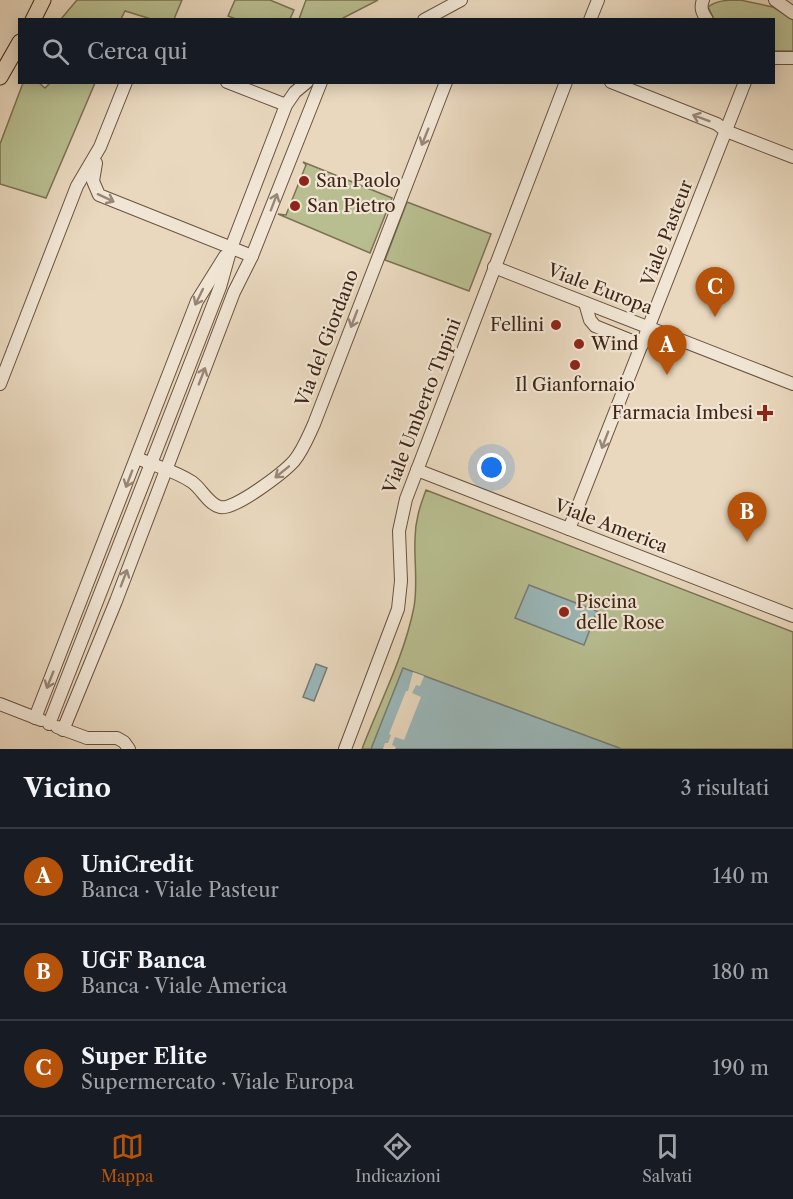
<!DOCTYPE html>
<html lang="it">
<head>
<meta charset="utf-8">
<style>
	:root { --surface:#171b24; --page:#242831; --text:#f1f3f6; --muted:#9ea1a6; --line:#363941; --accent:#b45309 }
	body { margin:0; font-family:"Libre Caslon Text",serif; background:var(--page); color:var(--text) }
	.you { position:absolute; left:492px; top:468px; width:21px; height:21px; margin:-15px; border:4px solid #fff; border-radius:50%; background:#1a73e8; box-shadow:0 0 0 9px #1a73e833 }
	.badge { display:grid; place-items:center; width:39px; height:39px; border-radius:50%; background:var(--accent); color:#fff; font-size:20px; font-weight:700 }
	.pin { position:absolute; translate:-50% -50px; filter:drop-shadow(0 2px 3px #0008) }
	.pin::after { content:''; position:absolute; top:32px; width:21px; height:18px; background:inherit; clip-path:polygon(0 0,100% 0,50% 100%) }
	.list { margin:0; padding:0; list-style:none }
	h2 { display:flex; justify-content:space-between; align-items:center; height:78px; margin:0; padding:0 24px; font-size:26px }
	h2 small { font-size:20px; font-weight:400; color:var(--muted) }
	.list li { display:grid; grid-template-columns:39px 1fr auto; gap:18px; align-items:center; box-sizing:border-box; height:96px; padding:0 24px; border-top:2px solid var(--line) }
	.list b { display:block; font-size:22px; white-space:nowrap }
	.list p { margin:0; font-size:20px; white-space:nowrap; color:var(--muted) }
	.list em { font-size:20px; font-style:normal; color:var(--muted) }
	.icon { flex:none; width:33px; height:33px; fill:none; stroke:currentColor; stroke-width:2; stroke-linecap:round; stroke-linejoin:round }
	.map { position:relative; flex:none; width:793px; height:749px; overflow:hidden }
	.search { position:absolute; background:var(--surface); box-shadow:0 3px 15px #0003; left:18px; right:18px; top:18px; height:66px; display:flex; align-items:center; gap:15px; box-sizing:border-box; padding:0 21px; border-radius:0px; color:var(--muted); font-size:22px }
	.sheet { height:366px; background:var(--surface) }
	nav { display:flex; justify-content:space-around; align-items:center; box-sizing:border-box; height:84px; border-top:2px solid var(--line); background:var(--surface); font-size:16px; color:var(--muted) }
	nav a { display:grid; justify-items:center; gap:3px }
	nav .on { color:var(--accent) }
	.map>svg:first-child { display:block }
</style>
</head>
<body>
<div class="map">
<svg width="793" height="749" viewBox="0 0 793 749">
	<rect width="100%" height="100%" fill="#e9d8be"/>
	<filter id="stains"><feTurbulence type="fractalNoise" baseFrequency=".00333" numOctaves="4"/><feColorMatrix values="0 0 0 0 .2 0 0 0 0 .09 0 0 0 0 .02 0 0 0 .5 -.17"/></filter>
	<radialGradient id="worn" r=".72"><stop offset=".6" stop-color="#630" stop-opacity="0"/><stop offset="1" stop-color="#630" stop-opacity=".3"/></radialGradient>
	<g fill="#b8be90" stroke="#7c7253" stroke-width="1.5">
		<polygon points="77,0 182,0 174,19 151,19 125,11 121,19 61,19"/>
		<polygon points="235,0 270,0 294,10 290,19 236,19 228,16"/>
		<polygon points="306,0 378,0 343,18 343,19 299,19"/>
		<path d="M740,0L773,7L793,19V51H774V20L714,19L708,7C717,0 728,0 740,0Z"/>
		<polygon points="23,83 39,83 45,88 50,83 95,83 46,198 0,184 0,144"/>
		<polygon points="303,162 392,198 370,253 278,214 286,215 306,165"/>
		<polygon points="407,202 491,234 469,291 385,260"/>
		<path d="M426,490L793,632V749H362C380,702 404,657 414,607C418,584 414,561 415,539C415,521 420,506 426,490Z"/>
	</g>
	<g fill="#9ab8ba" stroke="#767d78" stroke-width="1.5">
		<polygon points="529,585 597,611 584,645 515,618"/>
		<polygon points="316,664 327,668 314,701 303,697"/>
		<polygon points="403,668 622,749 371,749"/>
	</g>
	<polygon fill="#e9d8be" points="413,672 424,676 420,686 416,685 412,693 421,697 404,740 395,737 392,745 396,747 395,749 383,749 385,743 388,743 391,735 389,734 406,691 408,691"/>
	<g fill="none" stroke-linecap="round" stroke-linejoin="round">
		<g stroke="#6a5240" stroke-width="14">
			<g id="minor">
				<path d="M703,0C700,8 702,12 707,20"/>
				<polyline points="775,0 793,13"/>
				<polyline points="424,20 461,0"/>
				<polyline points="590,20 598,0"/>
				<polyline points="774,58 793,58"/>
				<polyline points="227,82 286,105"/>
				<polyline points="611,82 717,124 726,131 793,157"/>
				<polyline points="96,163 93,181 99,195 252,256"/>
				<polyline points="494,267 793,384"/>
				<polyline points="585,303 590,320 595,326 642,345"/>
				<polyline points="0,384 77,186 100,147 126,82"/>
				<path d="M137,458C155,466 176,471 192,482C202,489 208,504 220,507C234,511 284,472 294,461C303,450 308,437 314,424L446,82"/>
				<polyline points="417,470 793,616"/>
				<polyline points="569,529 745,82"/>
				<polyline points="0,704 41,720"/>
				<polyline points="35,718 197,301 225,256"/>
				<polyline points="49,724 199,341 220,287 231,248 286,105 295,92 307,82"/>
				<polyline points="57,727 87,738 117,738 124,742 129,749"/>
				<polyline points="63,730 116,601 234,292 252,256 321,82"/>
				<polyline points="345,749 398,609 401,581 399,531 406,499 566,82"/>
			</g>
		</g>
		<g stroke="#402516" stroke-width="17">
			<g id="major">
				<polyline points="33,20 43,0"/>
				<polyline points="0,77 20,42"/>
			</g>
		</g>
		<use href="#minor" stroke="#f1e6d5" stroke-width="12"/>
		<use href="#major" stroke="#e9d8be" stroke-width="15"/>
	</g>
	<defs><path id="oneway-shaft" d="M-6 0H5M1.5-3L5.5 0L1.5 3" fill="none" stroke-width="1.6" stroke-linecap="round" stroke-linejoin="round" transform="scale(1.5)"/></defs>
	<g stroke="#988676">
		<use href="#oneway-shaft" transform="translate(701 118) rotate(-159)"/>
		<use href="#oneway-shaft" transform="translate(425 137) rotate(112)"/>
		<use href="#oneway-shaft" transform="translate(106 198) rotate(25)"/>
		<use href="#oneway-shaft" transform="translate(274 202) rotate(-69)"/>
		<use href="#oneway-shaft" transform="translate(199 297) rotate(116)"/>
		<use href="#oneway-shaft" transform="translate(354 319) rotate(111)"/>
		<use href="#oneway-shaft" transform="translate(202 376) rotate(-69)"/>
		<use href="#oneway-shaft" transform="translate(605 440) rotate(111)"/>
		<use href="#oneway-shaft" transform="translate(282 472) rotate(141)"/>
		<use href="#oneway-shaft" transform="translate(129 479) rotate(111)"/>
		<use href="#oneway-shaft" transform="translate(124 578) rotate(-69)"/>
		<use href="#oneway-shaft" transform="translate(50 680) rotate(112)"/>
	</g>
	<g fill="#8f2418" stroke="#f1e6d5" stroke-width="2">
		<circle cx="304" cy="181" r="6"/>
		<circle cx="295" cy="206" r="6"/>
		<circle cx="556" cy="325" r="6"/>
		<circle cx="579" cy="344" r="6"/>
		<circle cx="575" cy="365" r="6"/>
		<path d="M762 404h6v6h6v6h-6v6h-6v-6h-6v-6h6z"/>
		<circle cx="564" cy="612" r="6"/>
	</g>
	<g text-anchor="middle" stroke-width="4.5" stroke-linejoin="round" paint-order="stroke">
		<g font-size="18" fill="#402516" stroke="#f1e6d5" text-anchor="start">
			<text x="316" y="187">San Paolo</text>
			<text x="307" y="212">San Pietro</text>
			<text x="544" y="331" text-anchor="end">Fellini</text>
			<text x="591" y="350">Wind</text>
			<text x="575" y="391" text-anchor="middle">Il Gianfornaio</text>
			<text x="753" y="419" text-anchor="end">Farmacia Imbesi</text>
			<text x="576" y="608">Piscina<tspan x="576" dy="21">delle Rose</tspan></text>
		</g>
		<g font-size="18" fill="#402516" stroke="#f1e6d5">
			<text transform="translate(667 233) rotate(-69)" y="6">Viale Pasteur</text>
			<text transform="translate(600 289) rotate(21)" y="6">Viale Europa</text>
			<text transform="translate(327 338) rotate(-69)" y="6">Via del Giordano</text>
			<text transform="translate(422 406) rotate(-69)" y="6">Viale Umberto Tupini</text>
			<text transform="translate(611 526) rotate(21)" y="6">Viale America</text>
		</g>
	</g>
	<rect width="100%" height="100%" filter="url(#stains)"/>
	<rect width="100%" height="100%" fill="url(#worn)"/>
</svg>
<div class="you"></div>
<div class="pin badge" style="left:667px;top:375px">A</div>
<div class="pin badge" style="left:747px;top:542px">B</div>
<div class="pin badge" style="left:715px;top:317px">C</div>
<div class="search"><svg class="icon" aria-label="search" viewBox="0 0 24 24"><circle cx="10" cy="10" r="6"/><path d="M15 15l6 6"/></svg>Cerca qui</div>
</div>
<section class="sheet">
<h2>Vicino<small>3 risultati</small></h2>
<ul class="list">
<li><span class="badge">A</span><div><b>UniCredit</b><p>Banca · Viale Pasteur</p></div><em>140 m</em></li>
<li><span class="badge">B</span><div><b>UGF Banca</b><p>Banca · Viale America</p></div><em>180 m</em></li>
<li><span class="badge">C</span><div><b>Super Elite</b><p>Supermercato · Viale Europa</p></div><em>190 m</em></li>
</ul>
</section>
<nav>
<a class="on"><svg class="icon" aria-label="map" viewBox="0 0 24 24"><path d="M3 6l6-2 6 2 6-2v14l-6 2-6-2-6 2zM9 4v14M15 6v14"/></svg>Mappa</a>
<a><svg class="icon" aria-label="directions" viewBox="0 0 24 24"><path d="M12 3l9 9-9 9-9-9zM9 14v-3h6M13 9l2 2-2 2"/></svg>Indicazioni</a>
<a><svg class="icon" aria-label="saved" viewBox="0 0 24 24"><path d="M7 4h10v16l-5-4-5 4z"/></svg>Salvati</a>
</nav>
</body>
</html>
